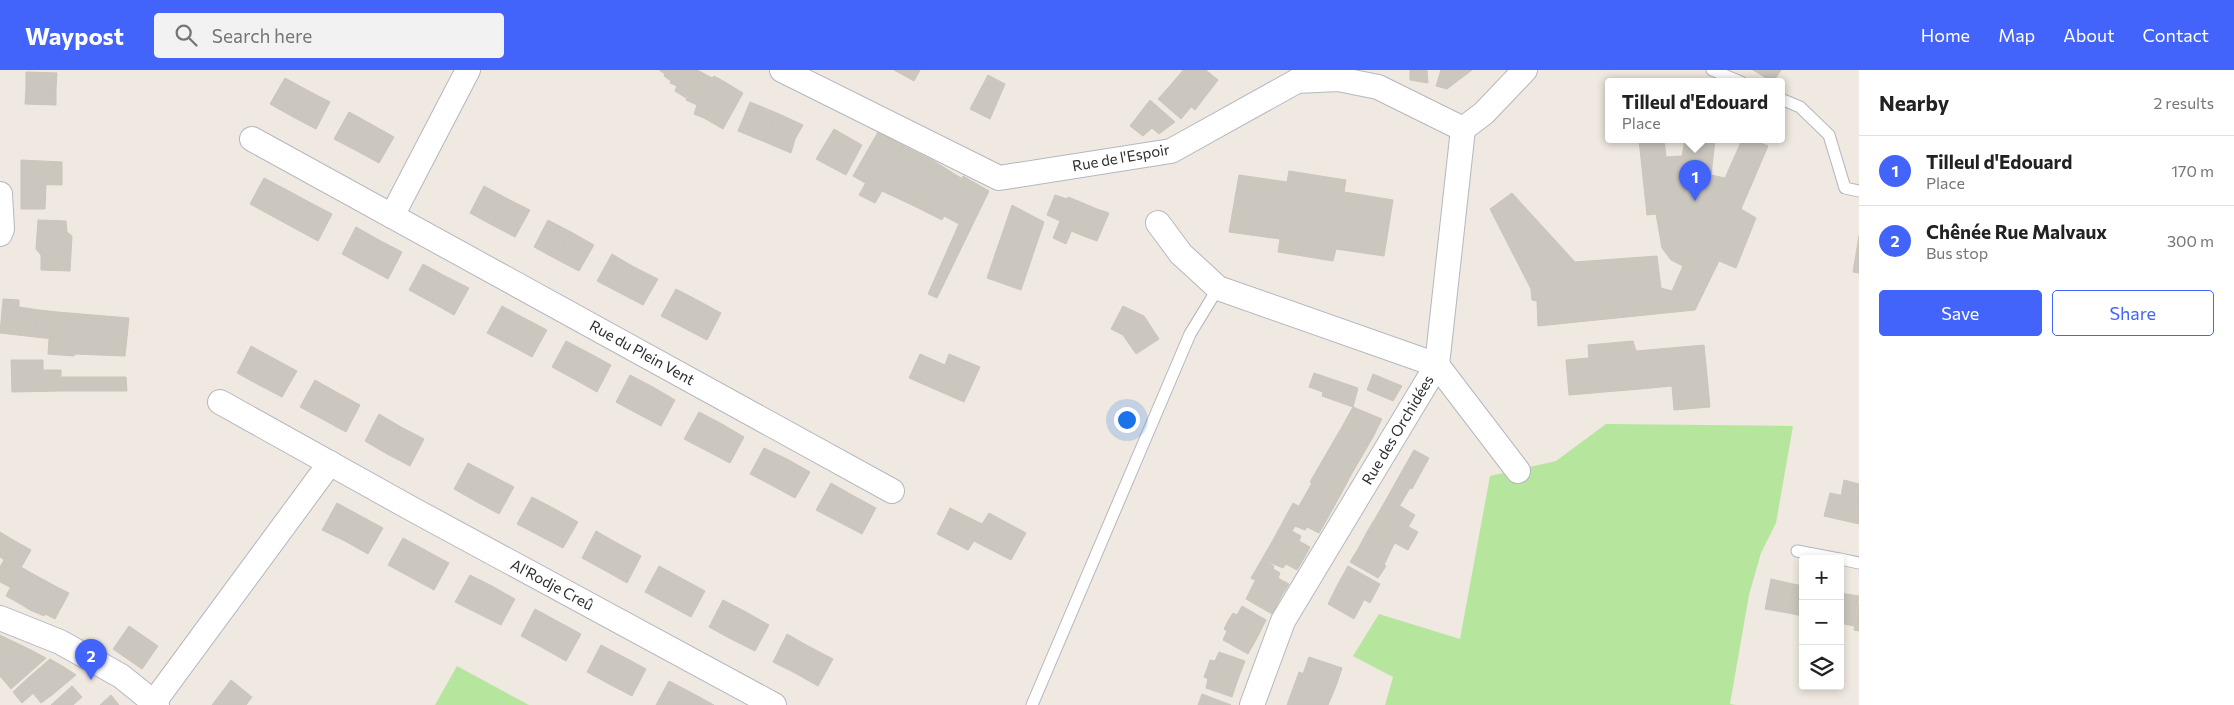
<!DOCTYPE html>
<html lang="en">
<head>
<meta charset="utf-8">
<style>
	:root { --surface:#fff; --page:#f2f2f2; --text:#222; --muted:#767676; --line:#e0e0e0; --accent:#4264fb }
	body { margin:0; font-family:Commissioner,sans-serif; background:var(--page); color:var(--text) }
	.controls { position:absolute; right:15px; bottom:15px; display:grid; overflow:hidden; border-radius:5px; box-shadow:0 2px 8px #0003 }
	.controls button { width:45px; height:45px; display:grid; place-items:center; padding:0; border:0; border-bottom:1px solid var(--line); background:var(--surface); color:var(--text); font:25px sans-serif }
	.you { position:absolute; left:1126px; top:349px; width:18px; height:18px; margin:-12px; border:4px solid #fff; border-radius:50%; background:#1a73e8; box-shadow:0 0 0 8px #1a73e833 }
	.badge { display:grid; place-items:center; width:32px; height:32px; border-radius:50%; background:var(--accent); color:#fff; font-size:16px; font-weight:700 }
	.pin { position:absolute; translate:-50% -41px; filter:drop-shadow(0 1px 2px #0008) }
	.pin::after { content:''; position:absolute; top:26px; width:18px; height:15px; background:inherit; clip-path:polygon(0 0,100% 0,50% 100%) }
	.popup { position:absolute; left:1605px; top:8px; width:180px; height:65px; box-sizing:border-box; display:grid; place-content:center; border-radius:5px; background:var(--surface); filter:drop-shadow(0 1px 4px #0005); font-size:16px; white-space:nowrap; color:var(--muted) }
	.popup b { font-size:19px; color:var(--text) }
	.popup::after { content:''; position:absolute; left:50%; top:100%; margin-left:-10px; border:10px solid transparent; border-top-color:var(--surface) }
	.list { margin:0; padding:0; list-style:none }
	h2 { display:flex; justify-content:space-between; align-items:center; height:65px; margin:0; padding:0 20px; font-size:21px }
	h2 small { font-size:16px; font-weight:400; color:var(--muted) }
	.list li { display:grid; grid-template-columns:32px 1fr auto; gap:15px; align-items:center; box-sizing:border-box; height:70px; padding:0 20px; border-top:1px solid var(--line) }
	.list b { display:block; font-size:19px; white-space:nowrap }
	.list p { margin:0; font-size:16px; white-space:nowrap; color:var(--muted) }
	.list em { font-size:16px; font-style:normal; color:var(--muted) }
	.actions { display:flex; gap:10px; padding:15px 20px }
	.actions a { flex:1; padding:11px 0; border:1px solid var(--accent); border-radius:5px; text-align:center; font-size:18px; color:var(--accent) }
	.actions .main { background:var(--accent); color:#fff }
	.icon { flex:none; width:28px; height:28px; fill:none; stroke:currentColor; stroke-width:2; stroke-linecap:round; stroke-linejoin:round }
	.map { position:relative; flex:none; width:1859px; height:635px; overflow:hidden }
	header { display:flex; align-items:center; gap:30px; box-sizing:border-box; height:70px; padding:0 25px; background:var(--accent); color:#fff }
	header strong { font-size:24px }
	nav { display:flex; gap:28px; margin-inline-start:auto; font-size:18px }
	.search { width:350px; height:45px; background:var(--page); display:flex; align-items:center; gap:12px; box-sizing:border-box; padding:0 18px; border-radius:5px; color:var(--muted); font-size:19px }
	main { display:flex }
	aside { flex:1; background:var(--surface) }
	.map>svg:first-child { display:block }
</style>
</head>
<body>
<header>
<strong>Waypost</strong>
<div class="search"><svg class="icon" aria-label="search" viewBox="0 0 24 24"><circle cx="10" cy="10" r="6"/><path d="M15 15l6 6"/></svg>Search here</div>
<nav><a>Home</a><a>Map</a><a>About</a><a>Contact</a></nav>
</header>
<main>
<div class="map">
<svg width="1859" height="635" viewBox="0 0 1859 635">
	<rect width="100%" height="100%" fill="#efe9e1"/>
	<g fill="#b6e59e">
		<polygon points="1606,354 1793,356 1776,453 1761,483 1749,525 1730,634 1736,635 1385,635 1393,607 1353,586 1379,544 1460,569 1490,406 1556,391"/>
		<polygon points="457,596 529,635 435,635"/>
	</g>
	<g fill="#cbc7bf" stroke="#cbc5ba">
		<polygon points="659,0 678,0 671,11 664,6 665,4"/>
		<polygon points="678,0 697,0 701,2 686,28 675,21 677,16 670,13"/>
		<polygon points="894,0 920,0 914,11"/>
		<polygon points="1183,0 1206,0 1218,10 1208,23 1180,4"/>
		<polygon points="1410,0 1427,0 1428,13 1410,10"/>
		<polygon points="1441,0 1472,0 1447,19 1436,16"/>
		<polygon points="1753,0 1781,0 1773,12"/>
		<polygon points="26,2 57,3 56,19 26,18"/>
		<polygon points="701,2 712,8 714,6 725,12 704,48 694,44 697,35 686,30"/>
		<polygon points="1180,4 1208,23 1195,40 1168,18"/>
		<polygon points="988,5 1005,14 990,49 970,39"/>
		<polygon points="285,8 307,20 293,47 270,34"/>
		<polygon points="725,12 743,23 723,59 704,48"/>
		<polygon points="26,18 56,19 56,35 25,34"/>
		<polygon points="1168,18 1191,37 1181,49 1158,29"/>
		<polygon points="307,20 330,32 316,59 293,47"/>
		<polygon points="1150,30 1175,52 1159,64 1152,58 1143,66 1130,56"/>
		<polygon points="750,32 777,43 765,72 738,61"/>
		<polygon points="349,42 371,54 357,81 334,69"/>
		<polygon points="777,43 803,55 795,69 791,83 765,72"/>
		<polygon points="371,54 394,67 379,93 357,81"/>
		<polygon points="834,59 862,75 846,105 816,89"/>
		<polygon points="878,62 904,76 887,104 874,98 865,113 853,106"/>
		<polygon points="1639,70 1664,70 1666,87 1682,86 1685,70 1715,70 1711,105 1725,108 1742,70 1753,70 1768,76 1741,139 1756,148 1736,198 1719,191 1695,240 1538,256 1537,231 1532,230 1531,219 1490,139 1512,123 1575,192 1657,186 1661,218 1672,221 1683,196 1671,190 1662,178 1656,144 1647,145"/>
		<polygon points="904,76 932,90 912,135 882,121 875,133 859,125 874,98 887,104"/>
		<polygon points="21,90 62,92 62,115 21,114"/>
		<polygon points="932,90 961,108 942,150 912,135"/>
		<polygon points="1289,101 1346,110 1344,122 1393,130 1384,186 1336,179 1333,191 1278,182 1280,169 1229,162 1239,105 1287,112"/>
		<polygon points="963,106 989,121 937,228 928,224 959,154 944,146"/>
		<polygon points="264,108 287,120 272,146 250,134"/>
		<polygon points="21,114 46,115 45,139 21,139"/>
		<polygon points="484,116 506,128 492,155 470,143"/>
		<polygon points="287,120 309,132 294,158 272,146"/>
		<polygon points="1055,125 1067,129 1068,127 1083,133 1066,174 1053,168 1060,151 1047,145"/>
		<polygon points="506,128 530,140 515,167 492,155"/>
		<polygon points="309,132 332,144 318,171 294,158"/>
		<polygon points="1083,133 1097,139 1086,167 1071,161"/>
		<polygon points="1012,135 1044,152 1021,220 987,208"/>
		<polygon points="1097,139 1109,143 1097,171 1086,167"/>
		<polygon points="38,150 66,151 67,162 72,166 70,201 41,200 41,185 36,179"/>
		<polygon points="548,150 571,162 556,189 534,177"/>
		<polygon points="356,157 379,170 364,196 342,184"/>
		<polygon points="571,162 594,175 579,201 556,189"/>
		<polygon points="1859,166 1859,203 1853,202"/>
		<polygon points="379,170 402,182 388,209 364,196"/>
		<polygon points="612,184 634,197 620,223 597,211"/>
		<polygon points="423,194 445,206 431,232 409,220"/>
		<polygon points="634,197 658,209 643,235 620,223"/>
		<polygon points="445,206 469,218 454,245 431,232"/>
		<polygon points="676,219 699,231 684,258 661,246"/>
		<polygon points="3,229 19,230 19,237 39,240 35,267 0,263"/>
		<polygon points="699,231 721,243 707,270 684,258"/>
		<polygon points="502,236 524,248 510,275 487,263"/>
		<polygon points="1123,236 1144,246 1159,269 1136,284 1123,265 1111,259"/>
		<polygon points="39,240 57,242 54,269 35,267"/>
		<polygon points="57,242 129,248 125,286 75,284 74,286 48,284 49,269 54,269"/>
		<polygon points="524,248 547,260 532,287 510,275"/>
		<polygon points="566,271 589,283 574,309 552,297"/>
		<polygon points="1633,271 1636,281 1640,319 1569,325 1566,290 1589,288 1588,275"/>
		<polygon points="1704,275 1710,337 1674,340 1672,316 1640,319 1636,281"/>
		<polygon points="251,276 273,288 259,315 237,303"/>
		<polygon points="589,283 611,295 597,322 574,309"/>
		<polygon points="920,284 945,295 949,284 980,297 964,332 909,308"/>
		<polygon points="273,288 297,301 282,327 259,315"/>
		<polygon points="11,290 43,290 43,300 61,300 61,321 12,322"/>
		<polygon points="1314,303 1358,318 1353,337 1322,326 1323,322 1309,317"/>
		<polygon points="1373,304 1402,316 1393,331 1367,320"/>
		<polygon points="630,305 653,317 638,344 616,332"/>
		<polygon points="62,307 126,307 127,321 61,321"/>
		<polygon points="315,310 338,323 324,350 300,337"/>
		<polygon points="653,317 675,330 661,356 638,344"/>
		<polygon points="338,323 360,335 346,362 324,350"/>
		<polygon points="1353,337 1382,349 1373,367 1343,355"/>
		<polygon points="699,342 722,354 707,381 684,369"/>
		<polygon points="379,344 401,357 387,384 365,371"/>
		<polygon points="722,354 744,367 730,393 707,381"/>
		<polygon points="1343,355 1373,367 1362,386 1332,374"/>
		<polygon points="401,357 424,369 410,396 387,384"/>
		<polygon points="1332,374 1362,386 1351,405 1321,393"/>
		<polygon points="764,378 787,389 773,416 750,404"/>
		<polygon points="1414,380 1429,388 1412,419 1397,410"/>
		<polygon points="787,389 810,402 795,428 773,416"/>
		<polygon points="468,393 491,405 477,432 454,419"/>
		<polygon points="1321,393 1351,405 1341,424 1310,412"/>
		<polygon points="491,405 514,417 499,444 477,432"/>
		<polygon points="1397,410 1410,418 1400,435 1387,428"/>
		<polygon points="1844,410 1859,414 1859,429 1841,426"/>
		<polygon points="831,413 852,425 839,452 816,440"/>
		<polygon points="1312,413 1341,424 1326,451 1299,436"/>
		<polygon points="1830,423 1859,429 1859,454 1824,446"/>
		<polygon points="852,425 876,438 862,464 839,452"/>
		<polygon points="532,427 555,439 540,466 517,454"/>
		<polygon points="1387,428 1415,445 1404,464 1376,447"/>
		<polygon points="337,433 359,445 345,471 322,460"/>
		<polygon points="1293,433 1326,451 1319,463 1307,457 1305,460 1295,456 1292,461 1301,466 1299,471 1310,477 1304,488 1273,470"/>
		<polygon points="950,438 982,454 989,443 1026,463 1011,490 974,471 968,480 937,464"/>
		<polygon points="555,439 578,452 563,478 540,466"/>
		<polygon points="359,445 383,458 368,484 345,471"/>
		<polygon points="1376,447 1404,464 1409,457 1418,462 1408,480 1395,473 1393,476 1367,462"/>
		<polygon points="596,461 617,473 604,500 582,488"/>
		<polygon points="0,462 15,471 4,490 0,487"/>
		<polygon points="1367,462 1393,476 1384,495 1358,479"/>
		<polygon points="403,468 425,480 410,507 388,495"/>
		<polygon points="1273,470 1304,488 1297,500 1286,494 1283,498 1262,489"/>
		<polygon points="15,471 31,480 10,517 0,512 0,497"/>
		<polygon points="617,473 641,486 627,513 604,500"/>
		<polygon points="1358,479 1386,496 1378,508 1350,492"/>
		<polygon points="425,480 449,493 434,520 410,507"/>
		<polygon points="1262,489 1274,496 1273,499 1280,503 1278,508 1289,514 1282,525 1251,508"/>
		<polygon points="659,496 681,508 667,534 645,522"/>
		<polygon points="1348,496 1380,514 1370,533 1338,514"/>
		<polygon points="21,497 33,504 17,532 6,526"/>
		<polygon points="33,504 46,511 30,540 17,532"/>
		<polygon points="470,505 492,516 477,543 455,532"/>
		<polygon points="681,508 705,521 691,547 667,534"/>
		<polygon points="1771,509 1793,514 1788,543 1765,539"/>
		<polygon points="46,511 59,518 44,546 30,540"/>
		<polygon points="1255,511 1282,525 1272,544 1246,529"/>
		<polygon points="1338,514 1364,530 1354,549 1328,534"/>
		<polygon points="1793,514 1803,516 1803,546 1788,543"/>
		<polygon points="492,516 515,529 501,555 477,543"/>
		<polygon points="59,518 69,523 55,549 45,544"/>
		<polygon points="1840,523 1859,526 1854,556 1840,553"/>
		<polygon points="723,530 746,542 731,569 709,557"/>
		<polygon points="1859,533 1859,561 1854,560"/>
		<polygon points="1242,536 1266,550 1258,566 1228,551 1233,543 1237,545"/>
		<polygon points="535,539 557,551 543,578 521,566"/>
		<polygon points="746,542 769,555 755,581 731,569"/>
		<polygon points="557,551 581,564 566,591 543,578"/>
		<polygon points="1228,551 1258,566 1248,584 1223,570 1227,561 1224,559"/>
		<polygon points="129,556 158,576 142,599 113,579"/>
		<polygon points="787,564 808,576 795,603 773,592"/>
		<polygon points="0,565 10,570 0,579"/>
		<polygon points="10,570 29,579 0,606 0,579"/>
		<polygon points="601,575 624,587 609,614 587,602"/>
		<polygon points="808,576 833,589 818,616 795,603"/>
		<polygon points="29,579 46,588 11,619 0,606"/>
		<polygon points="1219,582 1245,591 1238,609 1207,599 1210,590 1215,591"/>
		<polygon points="624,587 646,599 632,626 609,614"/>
		<polygon points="1309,587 1342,598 1336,616 1303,604"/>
		<polygon points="50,589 64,597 38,619 28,608"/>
		<polygon points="64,597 76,605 52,625 43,615"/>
		<polygon points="1207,599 1238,609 1232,627 1206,618 1208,609 1204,607"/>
		<polygon points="1299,602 1336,616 1328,635 1287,635"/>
		<polygon points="28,608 38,619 22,633 13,622"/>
		<polygon points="231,610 252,627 246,635 212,635"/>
		<polygon points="669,611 692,623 685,635 656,635"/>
		<polygon points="43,615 52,625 41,633 33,623"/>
		<polygon points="72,616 82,627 73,635 51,635"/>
		<polygon points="692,623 714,635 685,635"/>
		<polygon points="1202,624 1231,635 1198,635"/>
		<polygon points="111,625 119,635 100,635"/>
	</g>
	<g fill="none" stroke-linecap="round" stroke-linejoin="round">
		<g stroke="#b4b7c1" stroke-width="13">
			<g id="lane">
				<polyline points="1712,0 1741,12"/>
				<polyline points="1781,29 1800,37 1829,65 1845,118 1859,121"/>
				<polyline points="1797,481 1839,489"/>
				<polyline points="1840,489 1859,493"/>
				<polyline points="1032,635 1190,264 1218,218"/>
			</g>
		</g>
		<g stroke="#b4b7c1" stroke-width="26">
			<g id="street">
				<polyline points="782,0 999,108 1171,81 1297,11 1338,9 1378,17 1463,59"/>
				<polyline points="1463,59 1484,43 1525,0"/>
				<polyline points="252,69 892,421"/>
				<polyline points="0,124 2,159 0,164"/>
				<polyline points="392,146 468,0"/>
				<polyline points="1158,153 1181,184 1218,218 1437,295 1518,401"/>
				<polyline points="220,332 412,439 774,635"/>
				<polyline points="0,548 60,572 121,606 157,635"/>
				<polyline points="154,632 330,393"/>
				<polyline points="1252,635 1283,551 1437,295 1463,59"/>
			</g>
		</g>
		<use href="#lane" stroke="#fff" stroke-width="11"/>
		<use href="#street" stroke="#fff" stroke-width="24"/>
	</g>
	<g text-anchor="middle" stroke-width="5" stroke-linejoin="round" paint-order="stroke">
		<g font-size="15" fill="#2e2e2e" stroke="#fff">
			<text transform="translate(1121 88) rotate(-10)" y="5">Rue de l'Espoir</text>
			<text transform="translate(642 283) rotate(29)" y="5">Rue du Plein Vent</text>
			<text transform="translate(1398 360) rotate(-59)" y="5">Rue des Orchidées</text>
			<text transform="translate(552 515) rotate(28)" y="5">Al'Rodje Creû</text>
		</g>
	</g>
</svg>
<div class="controls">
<button>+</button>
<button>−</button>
<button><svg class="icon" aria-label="layers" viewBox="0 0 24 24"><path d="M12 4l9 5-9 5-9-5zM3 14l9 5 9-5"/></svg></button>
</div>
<div class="you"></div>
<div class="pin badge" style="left:1695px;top:131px">1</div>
<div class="popup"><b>Tilleul d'Edouard</b>Place</div>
<div class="pin badge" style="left:91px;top:610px">2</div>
</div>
<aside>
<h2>Nearby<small>2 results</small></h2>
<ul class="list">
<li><span class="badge">1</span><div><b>Tilleul d'Edouard</b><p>Place</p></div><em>170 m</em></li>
<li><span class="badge">2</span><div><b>Chênée Rue Malvaux</b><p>Bus stop</p></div><em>300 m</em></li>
</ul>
<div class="actions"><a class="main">Save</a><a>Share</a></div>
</aside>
</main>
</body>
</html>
